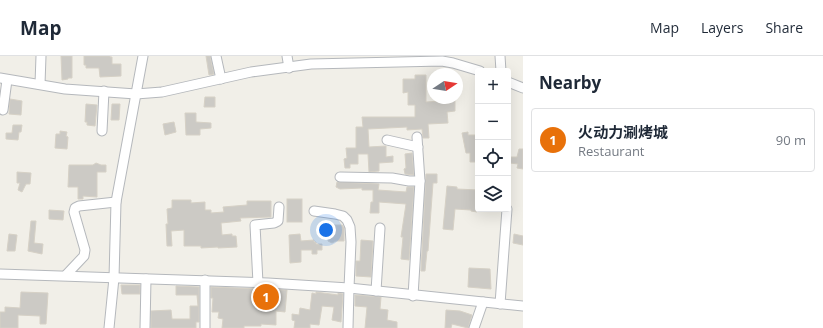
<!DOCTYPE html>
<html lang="en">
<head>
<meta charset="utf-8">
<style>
	:root { --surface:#fff; --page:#f6f6f7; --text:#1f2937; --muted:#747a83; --line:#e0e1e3; --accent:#ea4335 }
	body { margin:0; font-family:"Open Sans","Noto Sans SC",sans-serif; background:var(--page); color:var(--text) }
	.controls { position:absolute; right:12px; top:12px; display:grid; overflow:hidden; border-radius:4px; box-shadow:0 4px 16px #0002 }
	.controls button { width:36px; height:36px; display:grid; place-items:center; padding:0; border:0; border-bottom:1px solid var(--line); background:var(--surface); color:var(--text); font:20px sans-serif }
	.compass { position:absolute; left:427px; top:12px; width:36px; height:36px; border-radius:50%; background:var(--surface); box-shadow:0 4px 16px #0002; rotate:78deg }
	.you { position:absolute; left:326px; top:174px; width:14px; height:14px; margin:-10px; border:3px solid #fff; border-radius:50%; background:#1a73e8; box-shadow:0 0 0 6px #1a73e833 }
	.badge { display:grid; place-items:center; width:26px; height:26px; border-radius:50%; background:var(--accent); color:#fff; font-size:13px; font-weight:700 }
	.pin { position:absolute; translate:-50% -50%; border:2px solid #fff; box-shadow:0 1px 4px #0006 }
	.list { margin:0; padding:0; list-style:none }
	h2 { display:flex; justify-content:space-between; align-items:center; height:52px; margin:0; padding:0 16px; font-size:17px }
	h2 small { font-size:13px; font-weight:400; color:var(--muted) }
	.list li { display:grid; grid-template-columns:26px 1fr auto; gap:12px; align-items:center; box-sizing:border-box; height:64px; margin:0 8px 8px; padding:0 8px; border:1px solid var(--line); border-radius:4px }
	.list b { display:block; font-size:15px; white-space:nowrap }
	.list p { margin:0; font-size:13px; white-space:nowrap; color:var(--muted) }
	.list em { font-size:13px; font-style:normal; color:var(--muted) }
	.icon { flex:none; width:22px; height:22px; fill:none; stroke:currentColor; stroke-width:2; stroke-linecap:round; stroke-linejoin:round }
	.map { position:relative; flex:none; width:523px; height:272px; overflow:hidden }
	header { display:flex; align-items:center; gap:24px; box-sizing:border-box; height:56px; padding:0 20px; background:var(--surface); border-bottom:1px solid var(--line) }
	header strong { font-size:19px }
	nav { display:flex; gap:22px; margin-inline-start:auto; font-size:14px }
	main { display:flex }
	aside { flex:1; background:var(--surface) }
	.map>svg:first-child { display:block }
</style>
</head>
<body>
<header>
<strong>Map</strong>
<nav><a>Map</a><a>Layers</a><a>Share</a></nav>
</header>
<main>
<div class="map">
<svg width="523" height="272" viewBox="0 0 523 272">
	<rect width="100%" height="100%" fill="#f1efe8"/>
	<g fill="#cccac5" stroke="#d6d1c6">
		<polygon points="61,0 72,0 72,22 68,22 68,23 62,24"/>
		<polygon points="84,0 110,0 110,1 112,1 112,8 121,8 121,20 100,21 99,12 86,12 86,9 84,9"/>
		<polygon points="206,0 210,0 214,18 209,19"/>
		<polygon points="415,19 426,19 426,46 455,44 455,55 447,56 448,67 428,68 429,82 423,82 422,73 407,74 407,71 368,73 369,91 386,90 386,101 393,100 393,106 379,107 379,115 369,116 368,98 358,98 358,108 350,108 350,112 345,112 344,103 347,102 346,92 356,92 356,71 363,71 362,61 415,61 415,49 408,49 408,36 403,37 403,23 415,23"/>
		<polygon points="205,41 215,41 215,51 204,51"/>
		<polygon points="10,43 22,45 21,59 9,58"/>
		<polygon points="86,48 97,49 95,70 87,69 87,66 85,66"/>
		<polygon points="112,48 120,48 119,64 111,64"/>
		<polygon points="185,57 196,57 196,66 211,67 211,72 200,73 200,79 186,79"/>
		<polygon points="174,66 176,76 165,79 163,68"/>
		<polygon points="13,69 22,69 21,76 19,76 18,84 6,83 6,77 12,77"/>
		<polygon points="60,75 67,76 66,80 68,81 67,93 55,92 56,78 60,78"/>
		<polygon points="468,76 468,79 478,79 478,106 470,106 470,97 466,97 462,77"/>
		<polygon points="519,93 523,93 523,113 517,112 518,108 510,107 511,101 517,101"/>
		<polygon points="412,97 414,119 405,118 404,113 406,112 405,98"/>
		<polygon points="96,107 101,109 106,109 106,116 97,116 97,141 83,140 83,143 78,143 78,131 68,131 69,109 93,109"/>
		<polygon points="17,116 31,117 30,128 26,128 22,136 18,134 20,127 17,127"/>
		<polygon points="426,118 437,118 437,127 433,127 428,195 427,195 425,215 421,215"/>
		<polygon points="337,126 379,128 378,134 406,136 407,131 414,131 409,204 401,203 403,181 401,181 406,148 379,146 379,157 370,157 371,146 373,146 373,134 362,134 362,132 340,133 336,131"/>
		<polygon points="447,130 457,131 457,133 478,134 477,156 471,155 471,154 455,153 453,174 443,173"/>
		<rect x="287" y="143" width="15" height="23"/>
		<polygon points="172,144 191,144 191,147 205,146 205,154 211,154 211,157 224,156 223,151 247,149 247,145 271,145 271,161 240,162 241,165 221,167 222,179 232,178 232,180 236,180 237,191 218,192 218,191 201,192 201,190 184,190 184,174 171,175 172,190 167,190 166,168 168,168 167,153 172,152"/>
		<polygon points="49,154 64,155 63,164 49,163"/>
		<polygon points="31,165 36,165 34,187 43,188 42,198 28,195"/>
		<polygon points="333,169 342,169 344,172 344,185 336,185 332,187 328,185 329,170 333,170"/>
		<polygon points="9,178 17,179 15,195 7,195"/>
		<polygon points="300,178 301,185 314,184 314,186 316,186 316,188 322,188 322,194 317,194 317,198 312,198 312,194 301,194 301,206 290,207 289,179"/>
		<polygon points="514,178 523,180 523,189 513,187"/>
		<polygon points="361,184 373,185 371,221 356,220 356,205 360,205"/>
		<polygon points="469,212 490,213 491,233 468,231"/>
		<polygon points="121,229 140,229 140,238 122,238"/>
		<polygon points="176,230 199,231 199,266 196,266 196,272 151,272 151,255 171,254 172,263 190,263 190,250 198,250 197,239 176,239"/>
		<polygon points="211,231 287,234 285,256 276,255 276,269 261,268 261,270 244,270 244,272 222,272 223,263 218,262 219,256 212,256 213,242 211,242"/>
		<polygon points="21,236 48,237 46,268 40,268 40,260 18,259 18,272 0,272 0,256 5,256 5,251 20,252"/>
		<polygon points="316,236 338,239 338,237 343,238 341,266 332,264 334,251 322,250 319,269 310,268 310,272 294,272 295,265 292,264 292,258 299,259 300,252 310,254 312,237 316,238"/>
		<polygon points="355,239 381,241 380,253 388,254 387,264 397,266 397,272 365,272 367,251 355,250"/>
		<polygon points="446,254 460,255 472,259 468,272 452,268 451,272 445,272"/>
	</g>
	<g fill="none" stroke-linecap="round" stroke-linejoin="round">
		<g stroke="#b5b8bc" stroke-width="11">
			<g id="minor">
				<polyline points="216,0 221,23"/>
				<polyline points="287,0 289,12"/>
				<polyline points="500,0 501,15"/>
				<polyline points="0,22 65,33 136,38 162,36 251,16 311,8 442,5 453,7 480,15"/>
				<polyline points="508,26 523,32"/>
				<polyline points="40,28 41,0"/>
				<polyline points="3,54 7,24"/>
				<polyline points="102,75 104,35"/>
				<polyline points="387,84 418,91"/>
				<polyline points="340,121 392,122 409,125 420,125"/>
				<polyline points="314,155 335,158 343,160 347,164 350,171 351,186 349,232 348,272"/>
				<polyline points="0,218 268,227 349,232 523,250"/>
				<polyline points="66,219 84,200 85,194 74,156 75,152 79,150 116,146"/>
				<polyline points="258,227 255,169 274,167 278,165 279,151"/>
				<polyline points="376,235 380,172"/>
				<polyline points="413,240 420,125 417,81"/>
				<polyline points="500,248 507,153"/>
				<polyline points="109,272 114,222 116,146 143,0"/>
				<polyline points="145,272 146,223"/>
				<polyline points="205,272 205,224"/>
				<polyline points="474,272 483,246"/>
			</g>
		</g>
		<use href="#minor" stroke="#fff" stroke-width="9"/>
	</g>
</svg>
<div class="controls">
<button>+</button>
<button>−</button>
<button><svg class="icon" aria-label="locate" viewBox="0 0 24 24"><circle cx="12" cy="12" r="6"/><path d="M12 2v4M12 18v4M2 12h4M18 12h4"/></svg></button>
<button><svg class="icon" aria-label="layers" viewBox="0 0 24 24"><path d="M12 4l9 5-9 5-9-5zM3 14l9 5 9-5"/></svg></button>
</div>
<svg class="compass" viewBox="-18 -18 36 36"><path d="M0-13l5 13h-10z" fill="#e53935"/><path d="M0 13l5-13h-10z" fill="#747a83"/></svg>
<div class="you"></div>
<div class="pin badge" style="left:266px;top:241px;background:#e8710a">1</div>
</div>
<aside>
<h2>Nearby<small></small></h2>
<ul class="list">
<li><span class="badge" style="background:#e8710a">1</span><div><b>火动力涮烤城</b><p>Restaurant</p></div><em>90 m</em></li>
</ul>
</aside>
</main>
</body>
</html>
